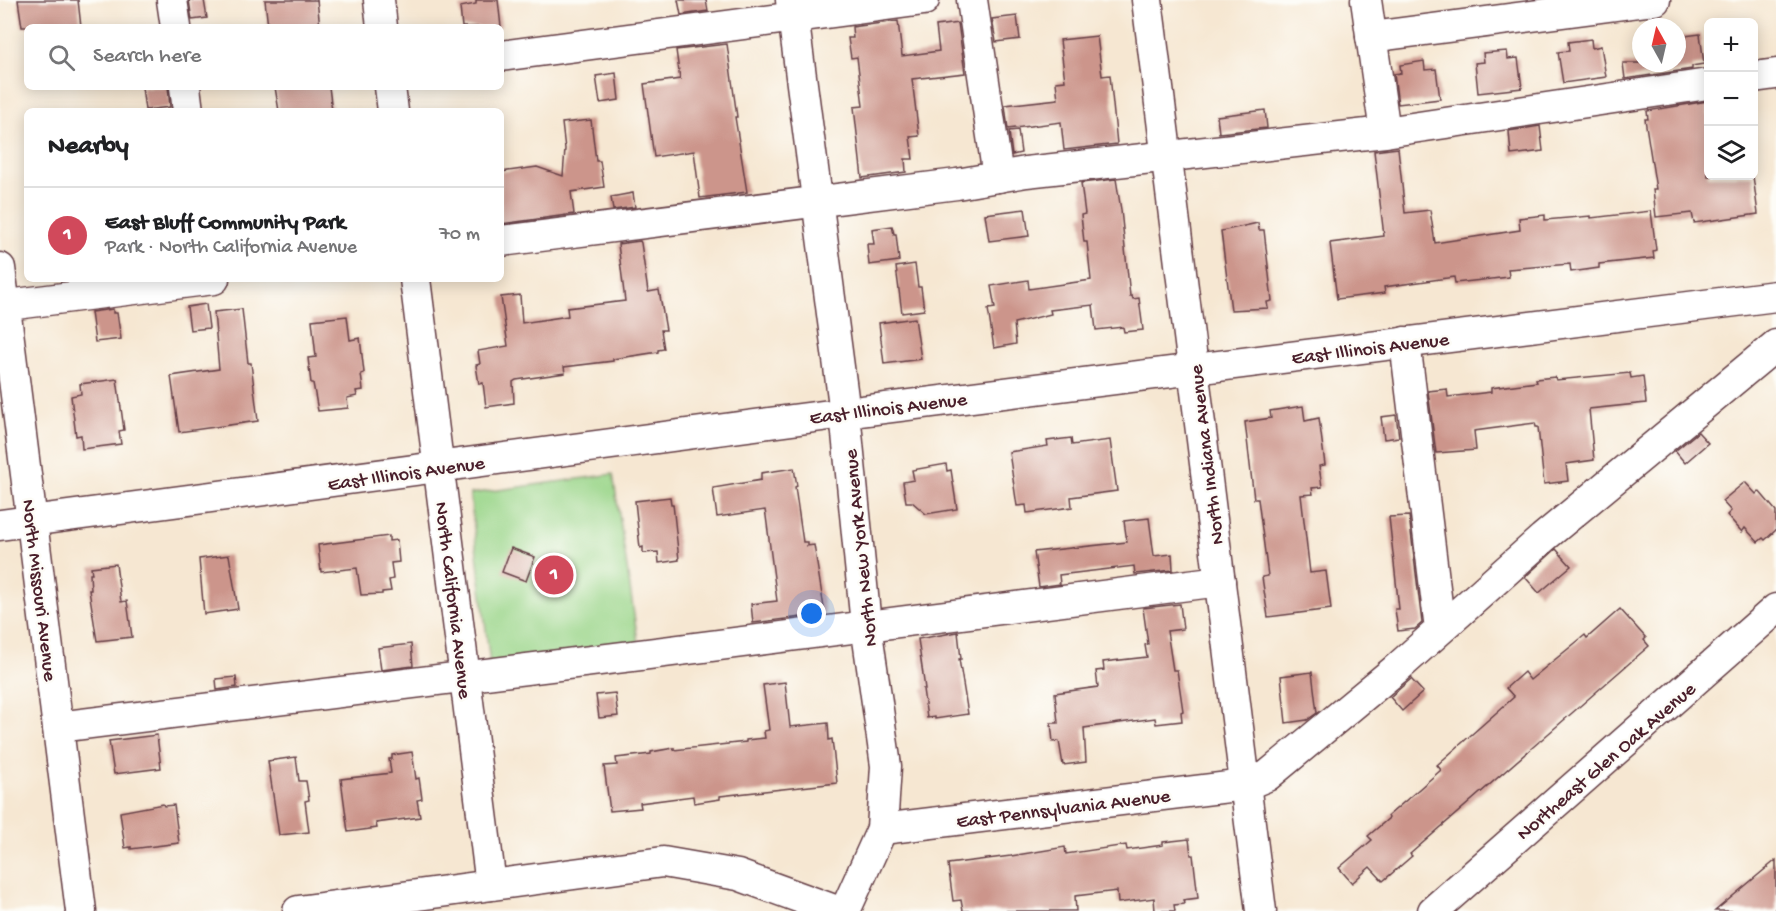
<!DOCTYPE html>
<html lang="en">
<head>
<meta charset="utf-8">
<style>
	:root { --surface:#fff; --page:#f6f6f6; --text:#202124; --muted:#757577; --line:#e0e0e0; --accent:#d1495b }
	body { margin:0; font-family:"Gochi Hand",sans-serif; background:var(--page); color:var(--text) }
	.controls { position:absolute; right:18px; top:18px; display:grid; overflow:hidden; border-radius:9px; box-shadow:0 3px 15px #0003 }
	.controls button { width:54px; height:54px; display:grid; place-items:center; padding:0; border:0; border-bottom:2px solid var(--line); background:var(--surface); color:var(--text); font:30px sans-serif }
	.compass { position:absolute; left:1632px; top:18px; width:54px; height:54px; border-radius:50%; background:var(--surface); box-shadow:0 3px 15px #0003; rotate:352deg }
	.you { position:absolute; left:812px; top:614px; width:21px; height:21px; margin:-15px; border:4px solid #fff; border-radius:50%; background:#1a73e8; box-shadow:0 0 0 9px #1a73e833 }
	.badge { display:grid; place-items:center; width:39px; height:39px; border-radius:50%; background:var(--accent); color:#fff; font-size:20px; font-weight:700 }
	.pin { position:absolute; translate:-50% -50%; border:3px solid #fff; box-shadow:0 2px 6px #0006 }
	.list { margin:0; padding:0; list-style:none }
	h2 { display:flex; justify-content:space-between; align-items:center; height:78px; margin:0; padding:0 24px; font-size:26px }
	h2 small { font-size:20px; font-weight:400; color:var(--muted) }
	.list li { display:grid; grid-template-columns:39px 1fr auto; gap:18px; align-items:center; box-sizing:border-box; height:96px; padding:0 24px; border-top:2px solid var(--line) }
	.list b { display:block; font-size:22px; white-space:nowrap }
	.list p { margin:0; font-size:20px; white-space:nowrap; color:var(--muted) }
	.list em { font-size:20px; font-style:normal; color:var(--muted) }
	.icon { flex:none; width:33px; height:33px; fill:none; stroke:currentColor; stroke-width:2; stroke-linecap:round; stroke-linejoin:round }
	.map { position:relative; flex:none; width:1776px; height:911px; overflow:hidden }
	.search { position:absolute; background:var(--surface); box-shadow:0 3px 15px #0003; left:24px; top:24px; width:480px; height:66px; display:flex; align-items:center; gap:15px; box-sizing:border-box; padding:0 21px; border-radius:9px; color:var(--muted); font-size:22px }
	.panel { position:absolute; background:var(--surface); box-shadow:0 3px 15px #0003; left:24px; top:108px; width:480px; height:174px; border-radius:9px }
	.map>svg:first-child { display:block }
</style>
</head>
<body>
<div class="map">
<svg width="1776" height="911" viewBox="0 0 1776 911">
	<rect width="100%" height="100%" fill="#fdfcf7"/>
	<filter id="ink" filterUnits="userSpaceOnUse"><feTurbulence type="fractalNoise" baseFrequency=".0167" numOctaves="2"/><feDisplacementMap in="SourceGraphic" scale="12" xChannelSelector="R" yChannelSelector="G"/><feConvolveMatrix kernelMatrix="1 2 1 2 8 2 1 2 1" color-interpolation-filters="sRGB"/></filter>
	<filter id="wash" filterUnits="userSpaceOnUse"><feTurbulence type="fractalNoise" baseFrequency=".008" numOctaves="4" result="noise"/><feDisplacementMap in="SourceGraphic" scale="24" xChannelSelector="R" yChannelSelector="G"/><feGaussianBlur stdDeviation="1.35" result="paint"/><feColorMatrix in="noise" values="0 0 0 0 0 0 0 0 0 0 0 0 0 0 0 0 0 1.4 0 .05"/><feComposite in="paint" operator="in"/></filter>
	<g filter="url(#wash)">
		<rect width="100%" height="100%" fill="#f6e7d2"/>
		<polygon fill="#9ad589" stroke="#727a5a" stroke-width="1.5" points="613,474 640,655 491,673 470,494"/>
		<g id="blocks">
			<g fill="#cc958b">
				<polygon points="18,0 78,0 81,27 22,27"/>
				<polygon points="189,0 204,0 207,18 192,20"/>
				<polygon points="265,0 317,0 320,27 268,27"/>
				<polygon points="476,0 498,0 501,27 462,27 460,7 476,4"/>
				<polygon points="678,0 706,0 708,11 681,15"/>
				<polygon points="1017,16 1020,39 996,42 992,19"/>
				<polygon points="898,21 902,56 939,51 936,26 958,23 965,73 912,79 919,136 910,137 913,159 905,159 906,172 862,178 854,107 863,106 857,57 851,58 848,38 853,38 852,27"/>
				<polygon points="1700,34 1704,64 1692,66 1692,69 1625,79 1623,63 1677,63 1677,37"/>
				<polygon points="1097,36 1102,76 1110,75 1117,144 1064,150 1061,122 1008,129 1005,105 1058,99 1056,82 1065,81 1060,40"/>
				<polygon points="1591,39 1592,48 1601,46 1606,77 1563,83 1558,52 1569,51 1568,42"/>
				<polygon points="727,44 737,117 735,117 747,192 700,198 694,151 654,157 644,84 680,79 676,50"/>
				<polygon points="1507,51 1508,59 1518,58 1522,88 1478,93 1475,63 1484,62 1483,53"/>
				<polygon points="1424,61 1425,70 1436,69 1440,99 1398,104 1394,74 1401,73 1400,65"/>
				<polygon points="616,73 619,100 600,103 596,76"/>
				<polygon points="142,87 168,87 170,107 145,110"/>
				<polygon points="275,87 329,87 332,111 279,111"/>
				<polygon points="1708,101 1708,176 1753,176 1758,214 1694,223 1692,213 1656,217 1653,189 1656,189 1645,119 1648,119 1647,111"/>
				<polygon points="1265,110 1267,128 1219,133 1217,116"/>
				<polygon points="591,120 596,161 600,161 604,187 571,192 574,214 501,224 501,172 537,167 563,176 565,149 562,123"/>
				<polygon points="1540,126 1543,151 1511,155 1509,131"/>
				<polygon points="1018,130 1021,153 1012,155 1009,131"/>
				<polygon points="1398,148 1405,213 1430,210 1435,243 1520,230 1519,218 1545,215 1545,220 1591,216 1591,218 1651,211 1656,250 1653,251 1654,258 1599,264 1599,268 1571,272 1570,264 1508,269 1509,277 1455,283 1454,277 1384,287 1385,293 1337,299 1330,243 1384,236 1374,151"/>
				<polygon points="1116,179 1121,210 1130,296 1132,296 1133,299 1139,298 1143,330 1124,332 1123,327 1096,330 1093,305 1050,310 1051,314 1014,323 1016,344 994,348 988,309 995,308 991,286 1028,280 1029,289 1091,280 1087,242 1084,242 1081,215 1085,214 1081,183"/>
				<polygon points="633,193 635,207 613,210 611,197"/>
				<polygon points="1025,209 1029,236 989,241 985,214"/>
				<polygon points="1258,223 1259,230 1264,230 1272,301 1267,302 1268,308 1231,310 1221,231"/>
				<polygon points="892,226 894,234 896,234 899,261 869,265 867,244 874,244 872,229"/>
				<polygon points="640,241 641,243 648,292 659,290 666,330 661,330 664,349 658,350 658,352 613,359 613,361 564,367 565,373 516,380 513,382 514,403 486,407 483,383 479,384 476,365 480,364 478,351 508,346 501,297 520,295 522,323 568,316 567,308 625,301 618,244"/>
				<polygon points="915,264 918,287 921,287 924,310 902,313 896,267"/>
				<polygon points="206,304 209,328 190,330 187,307"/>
				<polygon points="113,309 113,313 117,313 121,339 95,342 91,312"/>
				<polygon points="242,309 248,363 251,363 258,421 179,432 171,376 219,369 214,312"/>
				<polygon points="347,316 350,340 360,338 364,373 361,374 363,390 356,391 357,396 347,398 348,408 318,411 313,383 311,383 308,358 316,357 312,320"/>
				<polygon points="915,318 921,359 884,364 879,323"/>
				<polygon points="1630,373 1631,378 1643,376 1646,403 1589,409 1594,460 1566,464 1568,481 1544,484 1538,427 1536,427 1535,423 1474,431 1476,450 1436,453 1428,391 1447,389 1448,397 1491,392 1491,388 1537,382 1536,379 1555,377 1556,380"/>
				<polygon points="117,379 124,430 119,431 121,444 82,449 81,435 76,436 71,396 81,394 80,384"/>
				<polygon points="1303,406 1305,421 1319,418 1325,465 1319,466 1322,487 1312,488 1313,494 1301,495 1310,573 1326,571 1331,609 1268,617 1262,577 1268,576 1258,499 1254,499 1245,422 1271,418 1270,411"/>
				<polygon points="1396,415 1399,437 1384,439 1381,417"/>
				<polygon points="1698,432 1708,443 1685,463 1675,451"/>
				<polygon points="1071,438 1072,445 1110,440 1117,491 1071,497 1072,507 1027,513 1026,505 1017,506 1009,452 1048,446 1047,441"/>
				<polygon points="946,464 947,471 951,470 957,509 926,514 912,502 906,502 903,482 914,480 912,470"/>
				<polygon points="794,468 797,486 795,487 803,542 807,542 807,546 814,545 825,614 753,623 751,604 777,601 766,516 765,510 717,517 713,488 761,480 761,473"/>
				<polygon points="1745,482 1756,494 1759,491 1776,511 1776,530 1765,540 1763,538 1758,542 1745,528 1742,532 1727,515 1731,511 1722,501"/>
				<polygon points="670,497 671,504 673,504 679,560 659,563 658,552 643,553 643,547 640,548 635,501"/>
				<polygon points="1409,516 1422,623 1415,629 1398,631 1395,609 1399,609 1389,517"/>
				<polygon points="1149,518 1154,556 1172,554 1173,570 1135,574 1134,566 1059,575 1060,584 1039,587 1034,552 1127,542 1124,521"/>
				<polygon points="389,536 389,541 397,540 399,562 391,563 393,579 389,580 391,591 382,592 382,594 361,595 357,568 321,572 318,545"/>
				<polygon points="511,548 535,557 526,581 502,572"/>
				<polygon points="1556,549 1571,566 1539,593 1525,577"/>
				<polygon points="229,555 238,609 204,614 199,559"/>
				<polygon points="116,564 121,602 127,601 132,637 97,641 89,590 91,590 90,574 92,574 91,567"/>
				<polygon points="1180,604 1183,629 1167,631 1173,670 1177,670 1183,711 1181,712 1182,721 1156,724 1155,718 1084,728 1086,762 1063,765 1059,741 1053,742 1051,723 1058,723 1055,693 1098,687 1096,671 1104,670 1103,662 1147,657 1145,645 1148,644 1143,608"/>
				<polygon points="1620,609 1646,638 1644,640 1649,646 1410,854 1412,856 1383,881 1370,867 1352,883 1339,868 1372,840 1368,836 1389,818 1388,816 1441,770 1437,765 1514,697 1506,688 1524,672 1530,680 1585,635 1587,638"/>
				<polygon points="958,632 961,659 959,659 968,714 935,719 935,717 927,718 923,689 925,689 918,639"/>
				<polygon points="411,644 413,666 381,670 378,648"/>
				<polygon points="1312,672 1317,713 1307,720 1286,723 1281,676"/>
				<polygon points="236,677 237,687 217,690 216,679"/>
				<polygon points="1411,679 1423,692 1402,711 1390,697"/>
				<polygon points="785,682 790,727 828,723 829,740 832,739 837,783 720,796 720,799 694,803 693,796 640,803 641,808 610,811 604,766 617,765 616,758 651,754 651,752 674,748 674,750 746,742 746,740 765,738 764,731 769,730 763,685"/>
				<polygon points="615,693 618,716 599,718 596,695"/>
				<polygon points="157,735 161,768 114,774 109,741"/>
				<polygon points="412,752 416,779 419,778 422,799 417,800 420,817 376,823 377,828 348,832 341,779 391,773 389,759 392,759 392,755"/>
				<polygon points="296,757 299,781 306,781 309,800 305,801 309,832 279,835 268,761"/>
				<polygon points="163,804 164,806 174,805 179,843 131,849 131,847 125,848 120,812"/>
				<polygon points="1189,839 1191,855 1193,855 1198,898 1183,900 1184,904 1174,905 1175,911 1155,911 1154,898 1118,903 1117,891 1075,896 1076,911 963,911 961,900 953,901 948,864 1011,856 1065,847 1066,854 1126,845 1127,850 1163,845 1163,842"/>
				<polygon points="1776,860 1776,911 1715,911"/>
			</g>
		</g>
	</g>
	<g filter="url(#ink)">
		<use href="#blocks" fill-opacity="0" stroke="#643d44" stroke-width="1.5"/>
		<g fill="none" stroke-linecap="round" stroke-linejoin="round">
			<g stroke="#643d44" stroke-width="33">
				<g id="minor">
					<polyline points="172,0 176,27"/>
					<polyline points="379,0 382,27"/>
					<polyline points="791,0 845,413 866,625 886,766 882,829 845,911"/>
					<polyline points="972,0 998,177"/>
					<polyline points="1147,0 1261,911"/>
					<polyline points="1366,0 1385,132"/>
					<polyline points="1371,37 1655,0"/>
					<polyline points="501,56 924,0"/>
					<polyline points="1754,77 1776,74"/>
					<polyline points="185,87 188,111"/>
					<polyline points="390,87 393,111"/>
					<polyline points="501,241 957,184 1026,172 1385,132 1708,84"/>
					<polyline points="0,268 81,911"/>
					<polyline points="415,279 491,885"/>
					<polyline points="0,306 214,279"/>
					<polyline points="1405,342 1440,629"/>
					<polyline points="0,525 845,413 1776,296"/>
					<polyline points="58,727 640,655 1220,581"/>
					<polyline points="882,829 1245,785 1267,776 1395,670 1543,538 1776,345"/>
					<polyline points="298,911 663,862 738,875 837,911"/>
					<polyline points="1433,911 1776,609"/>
				</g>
			</g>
			<use href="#minor" stroke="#fff" stroke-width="30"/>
		</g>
	</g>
	<g text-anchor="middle" stroke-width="5" stroke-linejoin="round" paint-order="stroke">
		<g font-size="20" fill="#4a1f2b" stroke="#fdfcf7">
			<text transform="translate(1370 347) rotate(-7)" y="7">East Illinois Avenue</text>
			<text transform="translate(888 407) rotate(-7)" y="7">East Illinois Avenue</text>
			<text transform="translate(1205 455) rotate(-97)" y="7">North Indiana Avenue</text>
			<text transform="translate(406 472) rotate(-8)" y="7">East Illinois Avenue</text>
			<text transform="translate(859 548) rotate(-96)" y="7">North New York Avenue</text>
			<text transform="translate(41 590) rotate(83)" y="7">North Missouri Avenue</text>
			<text transform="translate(455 600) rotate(83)" y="7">North California Avenue</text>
			<text transform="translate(1605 760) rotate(-41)" y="7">Northeast Glen Oak Avenue</text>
			<text transform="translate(1063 807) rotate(-7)" y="7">East Pennsylvania Avenue</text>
		</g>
	</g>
</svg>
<div class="controls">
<button>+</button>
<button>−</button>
<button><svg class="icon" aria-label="layers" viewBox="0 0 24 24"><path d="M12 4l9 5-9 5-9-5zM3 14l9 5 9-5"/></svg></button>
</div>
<svg class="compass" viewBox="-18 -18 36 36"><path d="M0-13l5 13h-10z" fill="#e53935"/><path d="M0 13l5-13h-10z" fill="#757577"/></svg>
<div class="you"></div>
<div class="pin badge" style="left:554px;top:575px">1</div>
<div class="search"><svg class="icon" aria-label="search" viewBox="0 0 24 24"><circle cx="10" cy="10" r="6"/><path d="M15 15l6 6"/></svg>Search here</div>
<section class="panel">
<h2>Nearby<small></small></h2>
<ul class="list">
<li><span class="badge">1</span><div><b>East Bluff Community Park</b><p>Park · North California Avenue</p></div><em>70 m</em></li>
</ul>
</section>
</div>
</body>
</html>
